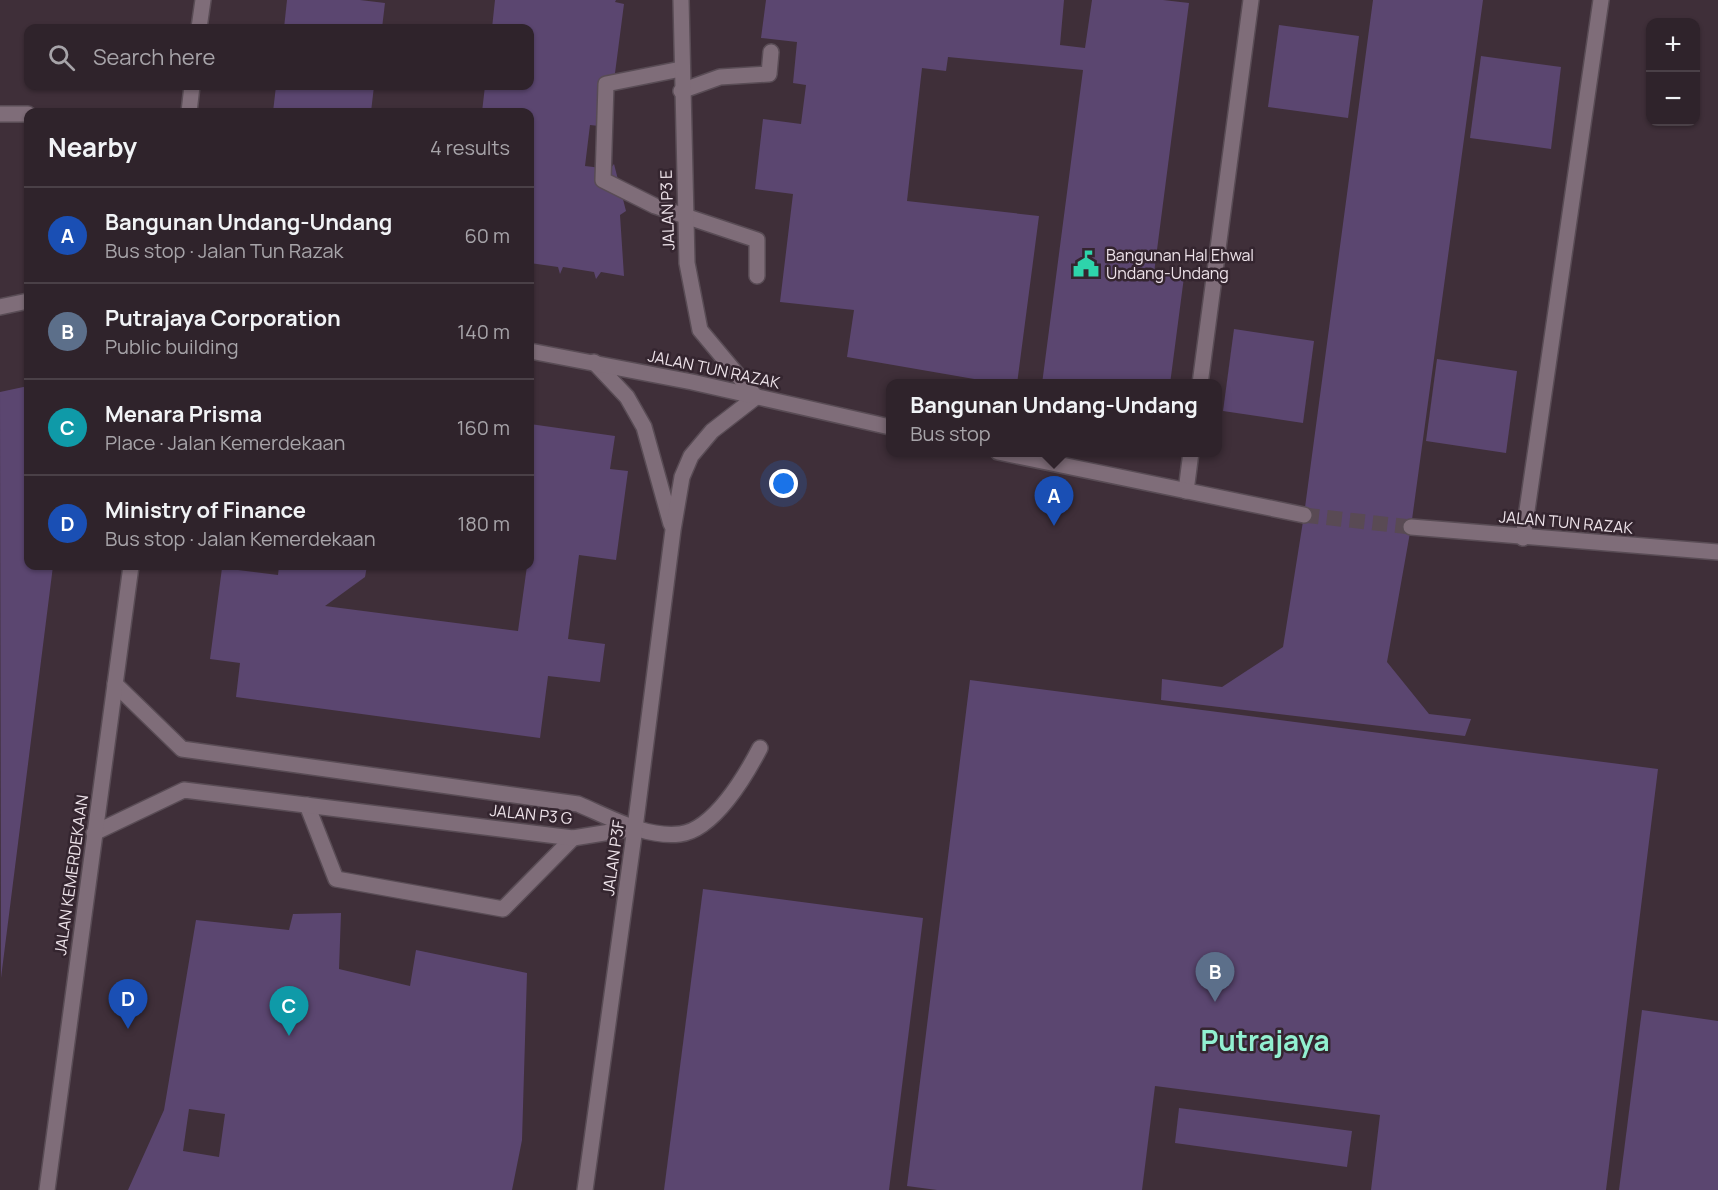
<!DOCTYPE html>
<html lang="en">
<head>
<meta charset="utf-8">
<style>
	:root { --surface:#2f232b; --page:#372b33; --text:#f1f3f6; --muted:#a7a4a9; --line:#4a4047; --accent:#2ed4ab }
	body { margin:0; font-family:Manrope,sans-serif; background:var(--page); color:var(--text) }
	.controls { position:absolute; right:18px; top:18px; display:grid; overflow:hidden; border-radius:12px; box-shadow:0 2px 4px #0004 }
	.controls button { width:54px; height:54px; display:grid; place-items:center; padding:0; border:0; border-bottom:2px solid var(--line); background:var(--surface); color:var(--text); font:30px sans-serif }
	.you { position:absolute; left:784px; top:484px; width:21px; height:21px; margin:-15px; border:4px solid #fff; border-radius:50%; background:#1a73e8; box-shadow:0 0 0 9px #1a73e833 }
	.badge { display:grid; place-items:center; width:39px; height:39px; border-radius:50%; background:var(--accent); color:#fff; font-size:20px; font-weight:700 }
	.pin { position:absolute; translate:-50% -50px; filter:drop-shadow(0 2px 3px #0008) }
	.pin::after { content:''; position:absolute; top:32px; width:21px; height:18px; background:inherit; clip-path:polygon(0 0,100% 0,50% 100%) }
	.popup { position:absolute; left:886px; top:379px; width:336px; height:78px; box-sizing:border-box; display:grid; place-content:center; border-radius:12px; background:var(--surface); filter:drop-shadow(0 2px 4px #0005); font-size:20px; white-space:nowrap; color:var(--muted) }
	.popup b { font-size:22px; color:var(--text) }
	.popup::after { content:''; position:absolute; left:50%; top:100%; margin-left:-12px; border:12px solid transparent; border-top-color:var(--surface) }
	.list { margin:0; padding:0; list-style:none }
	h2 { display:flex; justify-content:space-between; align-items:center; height:78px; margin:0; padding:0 24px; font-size:26px }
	h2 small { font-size:20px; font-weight:400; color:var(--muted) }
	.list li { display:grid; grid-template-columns:39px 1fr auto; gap:18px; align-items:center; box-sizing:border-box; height:96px; padding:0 24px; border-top:2px solid var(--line) }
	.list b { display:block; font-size:22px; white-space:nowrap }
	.list p { margin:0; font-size:20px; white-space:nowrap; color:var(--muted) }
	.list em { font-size:20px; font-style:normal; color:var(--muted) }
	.icon { flex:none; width:33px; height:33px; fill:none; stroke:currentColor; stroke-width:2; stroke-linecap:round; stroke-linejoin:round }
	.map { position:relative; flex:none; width:1718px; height:1190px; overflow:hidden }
	.search { position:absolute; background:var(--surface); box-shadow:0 2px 4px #0004; left:24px; top:24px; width:510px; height:66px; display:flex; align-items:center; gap:15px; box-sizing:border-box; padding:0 21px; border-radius:12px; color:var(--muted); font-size:22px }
	.panel { position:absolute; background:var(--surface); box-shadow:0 2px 4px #0004; left:24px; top:108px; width:510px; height:462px; border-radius:12px }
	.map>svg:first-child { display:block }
</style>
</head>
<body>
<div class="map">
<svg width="1718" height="1190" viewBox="0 0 1718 1190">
	<rect width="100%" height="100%" fill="#3f2f39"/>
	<g fill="#5b4670" fill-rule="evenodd">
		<polygon points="287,0 360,0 385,3 382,28 284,28"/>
		<polygon points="495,0 616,0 615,2 624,4 608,127 590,125 585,166 610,169 614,164 626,211 620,215 624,276 601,272 596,279 594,272 563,267 560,274 558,267 530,263 530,112 482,112 485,86 530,86 530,28 492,28"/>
		<polygon points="766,0 1064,0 1060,45 1085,48 1092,0 1163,0 1189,3 1154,273 1184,277 1170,384 1042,384 1083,70 948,57 946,71 922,68 907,201 1039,216 1017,384 1003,384 847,357 854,310 780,302 793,194 755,189 763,119 801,124 806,85 793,83 797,42 761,38"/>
		<polygon points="1373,0 1483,0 1411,527 1387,662 1429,714 1471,719 1465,736 1161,700 1162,679 1222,687 1283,647 1304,515"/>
		<polygon points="1279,25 1359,36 1348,118 1268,107"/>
		<polygon points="1481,56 1561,67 1551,149 1470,138"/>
		<polygon points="276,86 374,86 371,112 273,112"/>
		<polygon points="1234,329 1314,341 1303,423 1223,411"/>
		<polygon points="1437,359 1517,371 1506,453 1426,441"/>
		<polygon points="28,386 28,566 53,566 1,978 0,392"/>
		<polygon points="530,424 615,436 610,469 628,471 616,560 579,555 568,639 605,644 600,682 548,676 540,738 236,697 240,663 210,659 222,568 278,575 279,566 367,566 365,577 325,606 518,631 527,566 530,566"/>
		<polygon points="970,680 1658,769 1606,1190 1371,1190 1380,1115 1155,1086 1142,1190 937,1190 907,1186"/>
		<polygon points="703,889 923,918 889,1190 664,1190"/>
		<path d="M341,913L339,969L410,986L416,950L527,973L522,1140L512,1190H128L164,1110L196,920L289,930L293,914ZM189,1109L225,1114L219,1157L183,1151Z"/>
		<polygon points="1642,1010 1718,1021 1718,1190 1619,1190"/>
		<polygon points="1179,1108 1352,1131 1347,1167 1175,1143"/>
	</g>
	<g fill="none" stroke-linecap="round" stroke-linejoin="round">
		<polyline stroke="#594a54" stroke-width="15" stroke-dasharray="15 8" stroke-linecap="butt" points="1304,515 1411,527"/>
		<g stroke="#594c55" stroke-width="18">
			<g id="service">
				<polyline points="681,69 606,84 603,180 655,206 757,240 757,276"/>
				<polyline points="681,91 720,77 769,74 771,52"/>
				<polyline points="0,114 28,114"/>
				<polyline points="1200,384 1251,0"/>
				<polyline points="1186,491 1191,452"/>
				<polyline points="1523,538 1601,0"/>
				<path d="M115,684L182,749L578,804C609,817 645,838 680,834C714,830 746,775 760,748"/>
				<polyline points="307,805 336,879 503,909 573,838"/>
				<polyline points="94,833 184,790 573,838 635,828"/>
			</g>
		</g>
		<g stroke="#594c55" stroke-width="18">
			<g id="minor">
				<polyline points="594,362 627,397 644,427 671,524"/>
				<polyline points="585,1190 635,828 673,530 682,477 691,456 712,431 756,397 700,330 687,263 681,0"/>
			</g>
		</g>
		<g stroke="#594c55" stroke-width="18">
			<g id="tertiary">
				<polyline points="199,28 203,0"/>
				<polyline points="189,112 192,86"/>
				<polyline points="0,307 28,301"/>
				<polyline points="530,351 692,382 890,427"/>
				<polyline points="998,452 1304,515"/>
				<polyline points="1411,527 1718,552"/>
				<polyline points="47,1190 131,566"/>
			</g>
		</g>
		<use href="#service" stroke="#7f6d79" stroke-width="15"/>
		<use href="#minor" stroke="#7f6d79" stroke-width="15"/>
		<use href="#tertiary" stroke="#7f6d79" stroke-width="15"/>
	</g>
	<defs>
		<g id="civic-bare" transform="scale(2.07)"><path d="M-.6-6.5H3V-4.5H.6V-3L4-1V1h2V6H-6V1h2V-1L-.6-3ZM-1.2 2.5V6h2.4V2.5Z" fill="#2ed4ab" stroke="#34252f" stroke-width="2.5" paint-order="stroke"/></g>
	</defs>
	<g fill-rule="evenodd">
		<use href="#civic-bare" x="1086" y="264"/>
	</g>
	<g text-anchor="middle" stroke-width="5" stroke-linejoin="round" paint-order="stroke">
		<g font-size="16" fill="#eee3ea" stroke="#34252f">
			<text transform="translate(667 210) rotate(-92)" y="6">JALAN P3 E</text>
			<text transform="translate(714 369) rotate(12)" y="6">JALAN TUN RAZAK</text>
			<text transform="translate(1566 522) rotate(5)" y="6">JALAN TUN RAZAK</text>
			<text transform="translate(531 814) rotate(6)" y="6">JALAN P3 G</text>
			<text transform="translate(613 858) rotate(-82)" y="6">JALAN P3F</text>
			<text transform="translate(71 875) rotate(-82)" y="6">JALAN KEMERDEKAAN</text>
		</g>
		<g font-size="16" fill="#eee3ea" stroke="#34252f" text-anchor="start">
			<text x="1106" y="261">Bangunan Hal Ehwal<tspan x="1106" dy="18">Undang-Undang</tspan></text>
		</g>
		<g font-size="28" font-weight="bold" fill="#92f0d1" stroke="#34252f">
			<text x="1265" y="1051">Putrajaya</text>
		</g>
	</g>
</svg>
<div class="controls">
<button>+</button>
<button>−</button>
</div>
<div class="you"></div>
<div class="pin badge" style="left:1054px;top:526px;background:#1a4fb4">A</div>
<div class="popup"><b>Bangunan Undang-Undang</b>Bus stop</div>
<div class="pin badge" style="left:1215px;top:1002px;background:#5c6f8a">B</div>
<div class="pin badge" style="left:289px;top:1036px;background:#0f9aa8">C</div>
<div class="pin badge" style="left:128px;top:1029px;background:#1a4fb4">D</div>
<div class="search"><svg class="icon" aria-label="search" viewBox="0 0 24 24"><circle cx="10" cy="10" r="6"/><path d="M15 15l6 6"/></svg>Search here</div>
<section class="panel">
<h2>Nearby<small>4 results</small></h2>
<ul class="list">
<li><span class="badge" style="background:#1a4fb4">A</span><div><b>Bangunan Undang-Undang</b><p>Bus stop · Jalan Tun Razak</p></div><em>60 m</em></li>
<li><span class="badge" style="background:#5c6f8a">B</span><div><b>Putrajaya Corporation</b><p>Public building</p></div><em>140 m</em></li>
<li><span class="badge" style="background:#0f9aa8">C</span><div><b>Menara Prisma</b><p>Place · Jalan Kemerdekaan</p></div><em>160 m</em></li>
<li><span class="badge" style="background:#1a4fb4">D</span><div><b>Ministry of Finance</b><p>Bus stop · Jalan Kemerdekaan</p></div><em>180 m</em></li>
</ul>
</section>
</div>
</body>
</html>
